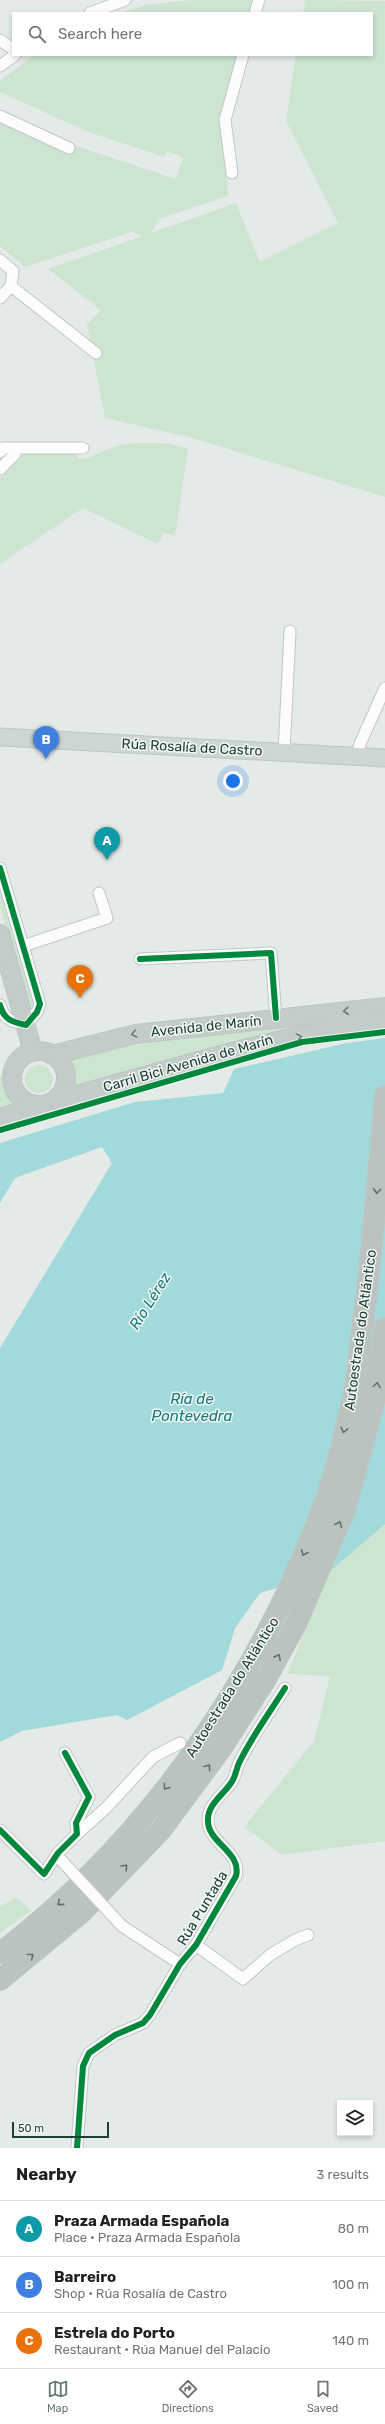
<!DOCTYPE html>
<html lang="en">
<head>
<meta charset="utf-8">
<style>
	:root { --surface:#fff; --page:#f2f2f2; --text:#202124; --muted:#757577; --line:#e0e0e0; --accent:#657a72 }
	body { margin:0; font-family:Rubik,sans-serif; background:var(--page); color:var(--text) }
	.controls { position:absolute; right:12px; bottom:12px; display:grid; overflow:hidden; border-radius:0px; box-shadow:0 2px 6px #0003 }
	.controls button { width:36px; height:36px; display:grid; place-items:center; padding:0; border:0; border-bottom:1px solid var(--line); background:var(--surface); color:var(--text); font:20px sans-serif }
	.scale { position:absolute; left:12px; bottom:10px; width:97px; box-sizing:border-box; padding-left:4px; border:2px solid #203e33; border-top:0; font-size:11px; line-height:14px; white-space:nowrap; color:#203e33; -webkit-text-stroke:3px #f2f9f4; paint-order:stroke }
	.you { position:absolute; left:233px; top:781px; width:14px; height:14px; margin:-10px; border:3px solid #fff; border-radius:50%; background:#1a73e8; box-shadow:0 0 0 6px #1a73e833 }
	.badge { display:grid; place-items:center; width:26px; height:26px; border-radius:50%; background:var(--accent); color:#fff; font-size:13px; font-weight:700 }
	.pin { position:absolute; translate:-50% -33px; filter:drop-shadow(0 1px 2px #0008) }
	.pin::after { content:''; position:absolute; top:21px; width:14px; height:12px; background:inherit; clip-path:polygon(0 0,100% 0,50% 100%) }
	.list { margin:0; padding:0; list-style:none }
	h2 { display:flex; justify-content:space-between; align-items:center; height:52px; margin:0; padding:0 16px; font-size:17px }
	h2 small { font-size:13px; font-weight:400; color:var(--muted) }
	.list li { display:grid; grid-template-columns:26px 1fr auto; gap:12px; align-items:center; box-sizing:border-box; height:56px; padding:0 16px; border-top:1px solid var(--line) }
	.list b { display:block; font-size:15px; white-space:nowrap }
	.list p { margin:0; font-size:13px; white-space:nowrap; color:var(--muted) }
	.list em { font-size:13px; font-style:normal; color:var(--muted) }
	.icon { flex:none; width:22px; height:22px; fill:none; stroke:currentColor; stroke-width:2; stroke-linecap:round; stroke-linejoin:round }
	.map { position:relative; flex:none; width:385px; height:2148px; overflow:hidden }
	.search { position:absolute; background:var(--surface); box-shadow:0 2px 6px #0003; left:12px; right:12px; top:12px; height:44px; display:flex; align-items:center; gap:10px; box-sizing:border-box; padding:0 14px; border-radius:0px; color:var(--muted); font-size:15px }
	.sheet { height:220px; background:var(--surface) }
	nav { display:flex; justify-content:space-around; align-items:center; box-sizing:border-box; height:56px; border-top:1px solid var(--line); background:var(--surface); font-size:11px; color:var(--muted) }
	nav a { display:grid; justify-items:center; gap:2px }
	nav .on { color:var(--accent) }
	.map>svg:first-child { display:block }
</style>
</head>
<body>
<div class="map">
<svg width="385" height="2148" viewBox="0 0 385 2148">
	<rect width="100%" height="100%" fill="#e4eae7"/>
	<g fill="#cce4d0">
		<polygon points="192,0 252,0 249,13 120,13 146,5"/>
		<polygon points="305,0 385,1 385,497 189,437 105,418 87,324 101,310 48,269 143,236 132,232 25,267 0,246 0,117 72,153 76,146 176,179 183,158 167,151 164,157 91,133 0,92 0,81 34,55 238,55 222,112 228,196 159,219 151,233 236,203 260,262 338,223 286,121 296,55 372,55 372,13 303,13"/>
		<path d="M164,443L188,448L175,536L164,533L158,544L83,508L0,564V479L25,452H74L79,459C92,459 104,449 117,446C132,442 149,443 164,443Z"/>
		<polygon points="0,884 36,1006 32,1010 29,1007 0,907"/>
		<polygon points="364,1016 74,1091 76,1074 70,1058 181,1037"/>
		<circle cx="39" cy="1079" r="14"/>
		<polygon points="5,1074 7,1094 13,1105 0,1109 0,1076"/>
		<polygon points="385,1255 385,1841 282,1855 244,1827 314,1741 330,1676 287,1674 330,1572 260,1593 235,1628 222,1670 127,1720"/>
		<polygon points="16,1897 31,1911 0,1933 0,1907"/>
	</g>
	<polygon fill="#a2d9da" points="385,1038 385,1524 330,1571 260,1593 235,1628 222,1670 127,1720 117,1715 22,1731 0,1742 0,1348 112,1163 102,1147 15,1178 0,1203 0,1143 135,1102 223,1093 234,1069 347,1043"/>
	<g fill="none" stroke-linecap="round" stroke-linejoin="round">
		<g stroke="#c1c7c4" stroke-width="13">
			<g id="minor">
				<polyline points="90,13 125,0"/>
				<polyline points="255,13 259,0"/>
				<polyline points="0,40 13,49"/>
				<polyline points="0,66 15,55"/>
				<polyline points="0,116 69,148"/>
				<polyline points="232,173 225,120 243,55"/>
				<polyline points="0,260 13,271 11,286 0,298"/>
				<polyline points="11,286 96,353"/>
				<polyline points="0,452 3,448 83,448"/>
				<polyline points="0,469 15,454"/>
				<polyline points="284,752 290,631"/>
				<polyline points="357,756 360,744 385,688"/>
				<path d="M0,868L40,1004L37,1012L26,1025C12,1022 4,1020 0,1005"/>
				<polyline points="23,946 107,918 99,893"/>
				<polyline points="140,959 271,953 276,1018"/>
				<polyline points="0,1830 44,1874 58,1853 77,1834 76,1823 89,1797 65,1753"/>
				<polyline points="77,1834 106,1808 153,1757 180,1743"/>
				<polyline points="122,1926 180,1964"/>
				<polyline points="196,1945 243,1979 270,1955 295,1940 308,1935"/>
				<path d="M77,2148L83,2066L89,2053L115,2035L143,2023L150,2015L180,1964L196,1945L236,1876C242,1852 208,1843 208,1821C207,1805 223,1795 231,1783C236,1777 236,1768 240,1761C253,1735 270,1712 285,1688"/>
			</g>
		</g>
		<g stroke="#bcc6c2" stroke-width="19">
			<polyline id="primary" points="0,737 385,758"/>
		</g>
		<g stroke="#bcc6c2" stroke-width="20">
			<g id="trunk">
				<polyline points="0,934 33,1052"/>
				<circle cx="39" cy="1078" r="27"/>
				<polyline points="52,1055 136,1034 385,1007"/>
				<path d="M58,1098L73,1096C175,1068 279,1035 385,1021"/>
				<polyline points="0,1118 41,1105"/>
			</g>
		</g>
		<g stroke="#bcc6c2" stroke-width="22">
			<g id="motorway">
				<path d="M0,1953C150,1839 260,1677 325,1502C337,1470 345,1431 353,1398C358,1376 359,1352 362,1330C373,1252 378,1174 385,1096"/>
				<polyline points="0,1980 81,1913 161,1830 221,1749 266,1679 296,1624 345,1510 375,1399 385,1328"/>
			</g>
		</g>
		<use href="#minor" stroke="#fbfcfb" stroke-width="11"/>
		<use href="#primary" stroke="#cdd6d3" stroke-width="17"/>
		<use href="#trunk" stroke="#c4ccca" stroke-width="18"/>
		<use href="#motorway" stroke="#bac3c0" stroke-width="20"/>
		<g stroke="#c1c7c4" stroke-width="13" stroke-linecap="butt">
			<polyline id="minor-bridge" points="61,1860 122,1926"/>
		</g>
		<use href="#minor-bridge" stroke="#fbfcfb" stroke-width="11"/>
		<g stroke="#f2f9f4" stroke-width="8">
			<g id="cycleway">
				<path d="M0,868L40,1004L37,1012L26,1025C12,1022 4,1020 0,1005"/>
				<polyline points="140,959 271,953 276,1018"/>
				<polyline points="0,1130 302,1042 385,1032"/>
				<polyline points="0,1830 44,1874 58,1853 77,1834 76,1823 89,1797 65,1753"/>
				<path d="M77,2148L83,2066L89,2053L115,2035L143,2023L150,2015L180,1964L196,1945L236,1876C242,1852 208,1843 208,1821C207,1805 223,1795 231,1783C236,1777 236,1768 240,1761C253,1735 270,1712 285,1688"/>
			</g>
		</g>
		<use href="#cycleway" stroke="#00873e" stroke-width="6"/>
	</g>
	<defs><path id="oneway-chevron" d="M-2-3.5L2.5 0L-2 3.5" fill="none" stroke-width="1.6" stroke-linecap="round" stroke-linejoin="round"/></defs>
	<g stroke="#6a7e77">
		<use href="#oneway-chevron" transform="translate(346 1011) rotate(174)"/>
		<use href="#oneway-chevron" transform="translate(134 1034) rotate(168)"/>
		<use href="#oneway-chevron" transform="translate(299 1037) rotate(-12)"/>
	</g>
	<g stroke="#5e736b">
		<use href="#oneway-chevron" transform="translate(377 1191) rotate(95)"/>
		<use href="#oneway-chevron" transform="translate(377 1385) rotate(-82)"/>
		<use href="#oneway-chevron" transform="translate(344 1430) rotate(104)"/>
		<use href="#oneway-chevron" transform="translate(339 1524) rotate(-67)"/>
		<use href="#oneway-chevron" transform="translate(304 1553) rotate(113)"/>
		<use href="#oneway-chevron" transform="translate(278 1657) rotate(-61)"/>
		<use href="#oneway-chevron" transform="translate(208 1767) rotate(-53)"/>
		<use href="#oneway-chevron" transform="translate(166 1787) rotate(127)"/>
		<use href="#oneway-chevron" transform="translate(125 1867) rotate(-46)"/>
		<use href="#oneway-chevron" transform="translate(60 1903) rotate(139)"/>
		<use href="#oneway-chevron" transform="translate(31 1956) rotate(-38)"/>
	</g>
	<g text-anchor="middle" stroke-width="3" stroke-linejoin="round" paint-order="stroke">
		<g font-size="14" fill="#203e33" stroke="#f2f9f4">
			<text transform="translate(192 747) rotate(3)" y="5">Rúa Rosalía de Castro</text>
			<text transform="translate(206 1026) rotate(-6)" y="5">Avenida de Marín</text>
			<text transform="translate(188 1063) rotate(-16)" y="5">Carril Bici Avenida de Marín</text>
			<text transform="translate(360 1330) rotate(-82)" y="5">Autoestrada do Atlántico</text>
			<text transform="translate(232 1687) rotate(-58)" y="5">Autoestrada do Atlántico</text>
			<text transform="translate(202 1908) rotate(-59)" y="5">Rúa Puntada</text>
		</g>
		<g font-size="15" font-style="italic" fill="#16797e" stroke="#f2f9f4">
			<text transform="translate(150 1301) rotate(-58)" y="5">Río Lérez</text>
			<text x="192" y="1404">Ría de<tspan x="192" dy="17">Pontevedra</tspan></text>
		</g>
	</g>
</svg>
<div class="controls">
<button><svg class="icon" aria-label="layers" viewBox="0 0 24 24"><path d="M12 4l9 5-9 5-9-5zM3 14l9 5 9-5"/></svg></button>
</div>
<div class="scale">50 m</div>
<div class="you"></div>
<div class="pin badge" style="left:107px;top:860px;background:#0f9aa8">A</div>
<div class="pin badge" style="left:46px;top:759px;background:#3f7fe0">B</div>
<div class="pin badge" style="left:80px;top:998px;background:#e8710a">C</div>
<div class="search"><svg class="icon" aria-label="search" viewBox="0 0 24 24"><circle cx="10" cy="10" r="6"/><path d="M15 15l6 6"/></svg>Search here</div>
</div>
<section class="sheet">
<h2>Nearby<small>3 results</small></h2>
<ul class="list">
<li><span class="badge" style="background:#0f9aa8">A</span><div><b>Praza Armada Española</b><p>Place · Praza Armada Española</p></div><em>80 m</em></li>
<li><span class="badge" style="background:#3f7fe0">B</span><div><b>Barreiro</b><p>Shop · Rúa Rosalía de Castro</p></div><em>100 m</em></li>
<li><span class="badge" style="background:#e8710a">C</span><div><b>Estrela do Porto</b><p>Restaurant · Rúa Manuel del Palacio</p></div><em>140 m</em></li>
</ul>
</section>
<nav>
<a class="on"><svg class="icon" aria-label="map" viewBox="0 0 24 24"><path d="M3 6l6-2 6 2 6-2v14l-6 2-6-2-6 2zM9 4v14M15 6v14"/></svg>Map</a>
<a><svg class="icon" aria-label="directions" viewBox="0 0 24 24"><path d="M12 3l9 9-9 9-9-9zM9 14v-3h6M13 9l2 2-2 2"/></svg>Directions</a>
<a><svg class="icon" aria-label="saved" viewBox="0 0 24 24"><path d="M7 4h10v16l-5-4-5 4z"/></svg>Saved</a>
</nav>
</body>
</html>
